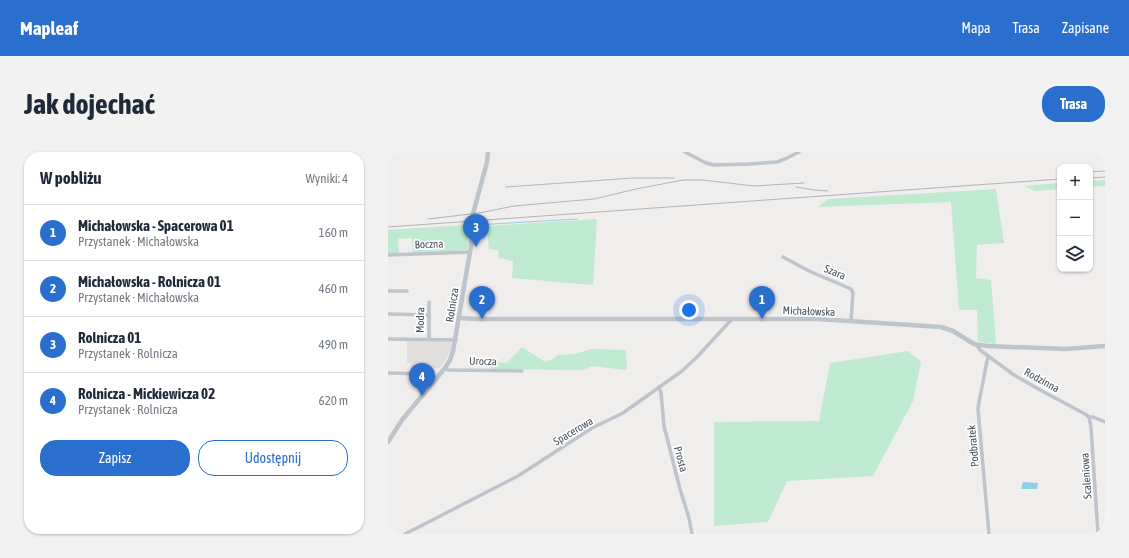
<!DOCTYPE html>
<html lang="pl">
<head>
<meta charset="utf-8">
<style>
	:root { --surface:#fff; --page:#f2f2f3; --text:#1f2937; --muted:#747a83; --line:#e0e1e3; --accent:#2a6ece }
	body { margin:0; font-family:"Asap Condensed",sans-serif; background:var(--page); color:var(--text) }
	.controls { position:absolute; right:12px; top:12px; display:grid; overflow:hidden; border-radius:8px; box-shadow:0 1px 3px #0004 }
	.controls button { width:36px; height:36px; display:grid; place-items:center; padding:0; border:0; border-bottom:1px solid var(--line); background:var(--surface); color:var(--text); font:20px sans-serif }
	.you { position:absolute; left:301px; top:158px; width:14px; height:14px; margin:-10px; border:3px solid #fff; border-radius:50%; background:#1a73e8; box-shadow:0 0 0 6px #1a73e833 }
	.badge { display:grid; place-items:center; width:26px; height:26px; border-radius:50%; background:var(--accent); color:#fff; font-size:13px; font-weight:700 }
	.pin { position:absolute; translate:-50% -33px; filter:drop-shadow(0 1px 2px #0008) }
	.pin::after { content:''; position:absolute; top:21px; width:14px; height:12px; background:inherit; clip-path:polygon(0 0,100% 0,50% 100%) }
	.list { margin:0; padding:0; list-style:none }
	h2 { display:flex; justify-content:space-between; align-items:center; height:52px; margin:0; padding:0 16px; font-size:17px }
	h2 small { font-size:13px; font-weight:400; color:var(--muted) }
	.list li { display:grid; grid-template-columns:26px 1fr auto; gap:12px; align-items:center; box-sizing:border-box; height:56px; padding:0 16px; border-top:1px solid var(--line) }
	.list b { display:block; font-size:15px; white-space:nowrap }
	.list p { margin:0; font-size:13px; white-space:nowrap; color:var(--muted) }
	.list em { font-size:13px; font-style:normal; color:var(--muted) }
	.actions { display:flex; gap:8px; padding:12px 16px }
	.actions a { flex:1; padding:9px 0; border:1px solid var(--accent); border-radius:16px; text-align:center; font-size:14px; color:var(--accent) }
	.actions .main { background:var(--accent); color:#fff }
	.icon { flex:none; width:22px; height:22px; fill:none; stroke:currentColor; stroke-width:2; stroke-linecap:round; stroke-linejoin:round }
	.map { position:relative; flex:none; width:717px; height:382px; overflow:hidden; border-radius:16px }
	header { display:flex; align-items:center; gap:24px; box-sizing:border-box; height:56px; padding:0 20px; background:var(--accent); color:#fff }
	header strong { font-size:19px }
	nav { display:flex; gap:22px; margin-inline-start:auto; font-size:14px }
	.intro { display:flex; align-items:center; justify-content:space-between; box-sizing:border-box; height:96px; padding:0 24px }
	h1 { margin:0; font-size:28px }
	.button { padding:10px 18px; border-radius:16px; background:var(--accent); color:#fff; font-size:14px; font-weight:700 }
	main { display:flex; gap:24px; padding:0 24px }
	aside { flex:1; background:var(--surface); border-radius:16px; box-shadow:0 1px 3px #0004 }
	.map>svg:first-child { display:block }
</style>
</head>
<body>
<header>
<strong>Mapleaf</strong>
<nav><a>Mapa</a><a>Trasa</a><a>Zapisane</a></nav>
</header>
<div class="intro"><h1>Jak dojechać</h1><a class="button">Trasa</a></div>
<main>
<aside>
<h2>W pobliżu<small>Wyniki: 4</small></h2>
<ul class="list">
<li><span class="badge">1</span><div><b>Michałowska - Spacerowa 01</b><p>Przystanek · Michałowska</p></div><em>160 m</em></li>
<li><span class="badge">2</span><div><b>Michałowska - Rolnicza 01</b><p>Przystanek · Michałowska</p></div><em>460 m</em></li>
<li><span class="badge">3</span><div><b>Rolnicza 01</b><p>Przystanek · Rolnicza</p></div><em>490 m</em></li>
<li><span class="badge">4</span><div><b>Rolnicza - Mickiewicza 02</b><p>Przystanek · Rolnicza</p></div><em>620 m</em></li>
</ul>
<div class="actions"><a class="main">Zapisz</a><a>Udostępnij</a></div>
</aside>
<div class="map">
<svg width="717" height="382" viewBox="0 0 717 382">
	<rect width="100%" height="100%" fill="#f0eded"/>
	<polygon fill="#e1dfde" points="19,189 62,190 64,194 60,204 52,216 23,215 23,211 19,211"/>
	<g fill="#bfead1">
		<polygon points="717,28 717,34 702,35 702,29"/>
		<polygon points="672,31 672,37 647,39 636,34"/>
		<polygon points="608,37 616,91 589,93 588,126 603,128 608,192 597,191 590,189 589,158 571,158 563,50 430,55 440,47"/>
		<polygon points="209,67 205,133 124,126 125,109 111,106 110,98 101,97 99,74"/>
		<polygon points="77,73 76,80 81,80 80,96 78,98 71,98 70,99 25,100 24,86 10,87 11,101 0,101 0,78"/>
		<polygon points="134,195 157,210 165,207 170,203 187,202 204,197 238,198 239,218 204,214 195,218 103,217 103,209 118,211"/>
		<polygon points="520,199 533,210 525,249 485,324 399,329 380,370 326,374 326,270 431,269 442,211"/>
	</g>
	<polygon fill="#90d0e3" points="635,330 650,331 649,337 633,337"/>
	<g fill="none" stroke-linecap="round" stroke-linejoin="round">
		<polyline stroke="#90d0e3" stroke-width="1" points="88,73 189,67"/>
		<g stroke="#bdc4cb" stroke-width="3.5">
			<polyline points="297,0 318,11 326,13 362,12 389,10 397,7 411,0"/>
			<polyline points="0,103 82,100"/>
			<polyline points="395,105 421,119 463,137 465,141 463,169"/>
			<polyline points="0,139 19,139"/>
			<polyline points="0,162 41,163"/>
			<polyline points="0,187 68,188"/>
			<polyline points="41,187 41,150"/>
			<polyline points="588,192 592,198 626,223 654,239 697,262 701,265 705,265 717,270"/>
			<polyline points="600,204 591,250 590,257 601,382"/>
			<polyline points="57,216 60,218 134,219"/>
			<polyline points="0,221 41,222 49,226"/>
			<polyline points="271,235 273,241 276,274 292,337 301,366 304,382"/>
			<polyline points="701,265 703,275 710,382"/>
			<polyline points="17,382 130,324 204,276 235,261 294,219 309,205 344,167"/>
		</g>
		<g stroke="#bdc4cb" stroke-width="4.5">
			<polyline points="71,166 89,167 430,167 553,175 565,179 586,192 599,194 678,197 717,194"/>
			<polyline points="0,290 14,268 57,216 62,208 65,199 83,94 85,62 99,10 100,0"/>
		</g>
		<g stroke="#b0b3b7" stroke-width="1">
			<polyline points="702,20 717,19"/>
			<polyline points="702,26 717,25"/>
			<polyline points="118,35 245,26 286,26"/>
			<polyline points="408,35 426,38 440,39"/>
			<polyline points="40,67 91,61 126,54 206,47 248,37 295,28 315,28 366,34 416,31"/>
			<polyline points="0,75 672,27"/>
		</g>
	</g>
	<g text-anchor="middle" stroke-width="3.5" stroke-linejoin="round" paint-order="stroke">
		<g font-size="11" fill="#475059" stroke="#fff">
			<text transform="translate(41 92) rotate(-2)" y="4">Boczna</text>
			<text transform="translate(447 120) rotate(22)" y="4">Szara</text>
			<text transform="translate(64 153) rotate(-81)" y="4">Rolnicza</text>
			<text transform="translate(421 159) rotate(2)" y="4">Michałowska</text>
			<text transform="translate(32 168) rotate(-89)" y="4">Modra</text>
			<text transform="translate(95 209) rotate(1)" y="4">Urocza</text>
			<text transform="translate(654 228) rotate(29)" y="4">Rodzinna</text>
			<text transform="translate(185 279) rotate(-31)" y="4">Spacerowa</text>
			<text transform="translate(585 294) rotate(-95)" y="4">Podbratek</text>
			<text transform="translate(293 307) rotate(75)" y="4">Prosta</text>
			<text transform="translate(698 324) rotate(-94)" y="4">Scaleniowa</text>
		</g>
	</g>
</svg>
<div class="controls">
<button>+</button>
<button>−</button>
<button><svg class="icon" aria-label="layers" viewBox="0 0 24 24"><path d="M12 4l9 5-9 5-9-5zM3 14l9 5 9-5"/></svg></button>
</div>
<div class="you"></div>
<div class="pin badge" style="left:374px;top:167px">1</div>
<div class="pin badge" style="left:94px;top:167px">2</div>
<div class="pin badge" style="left:88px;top:95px">3</div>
<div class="pin badge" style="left:34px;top:244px">4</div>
</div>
</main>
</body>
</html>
